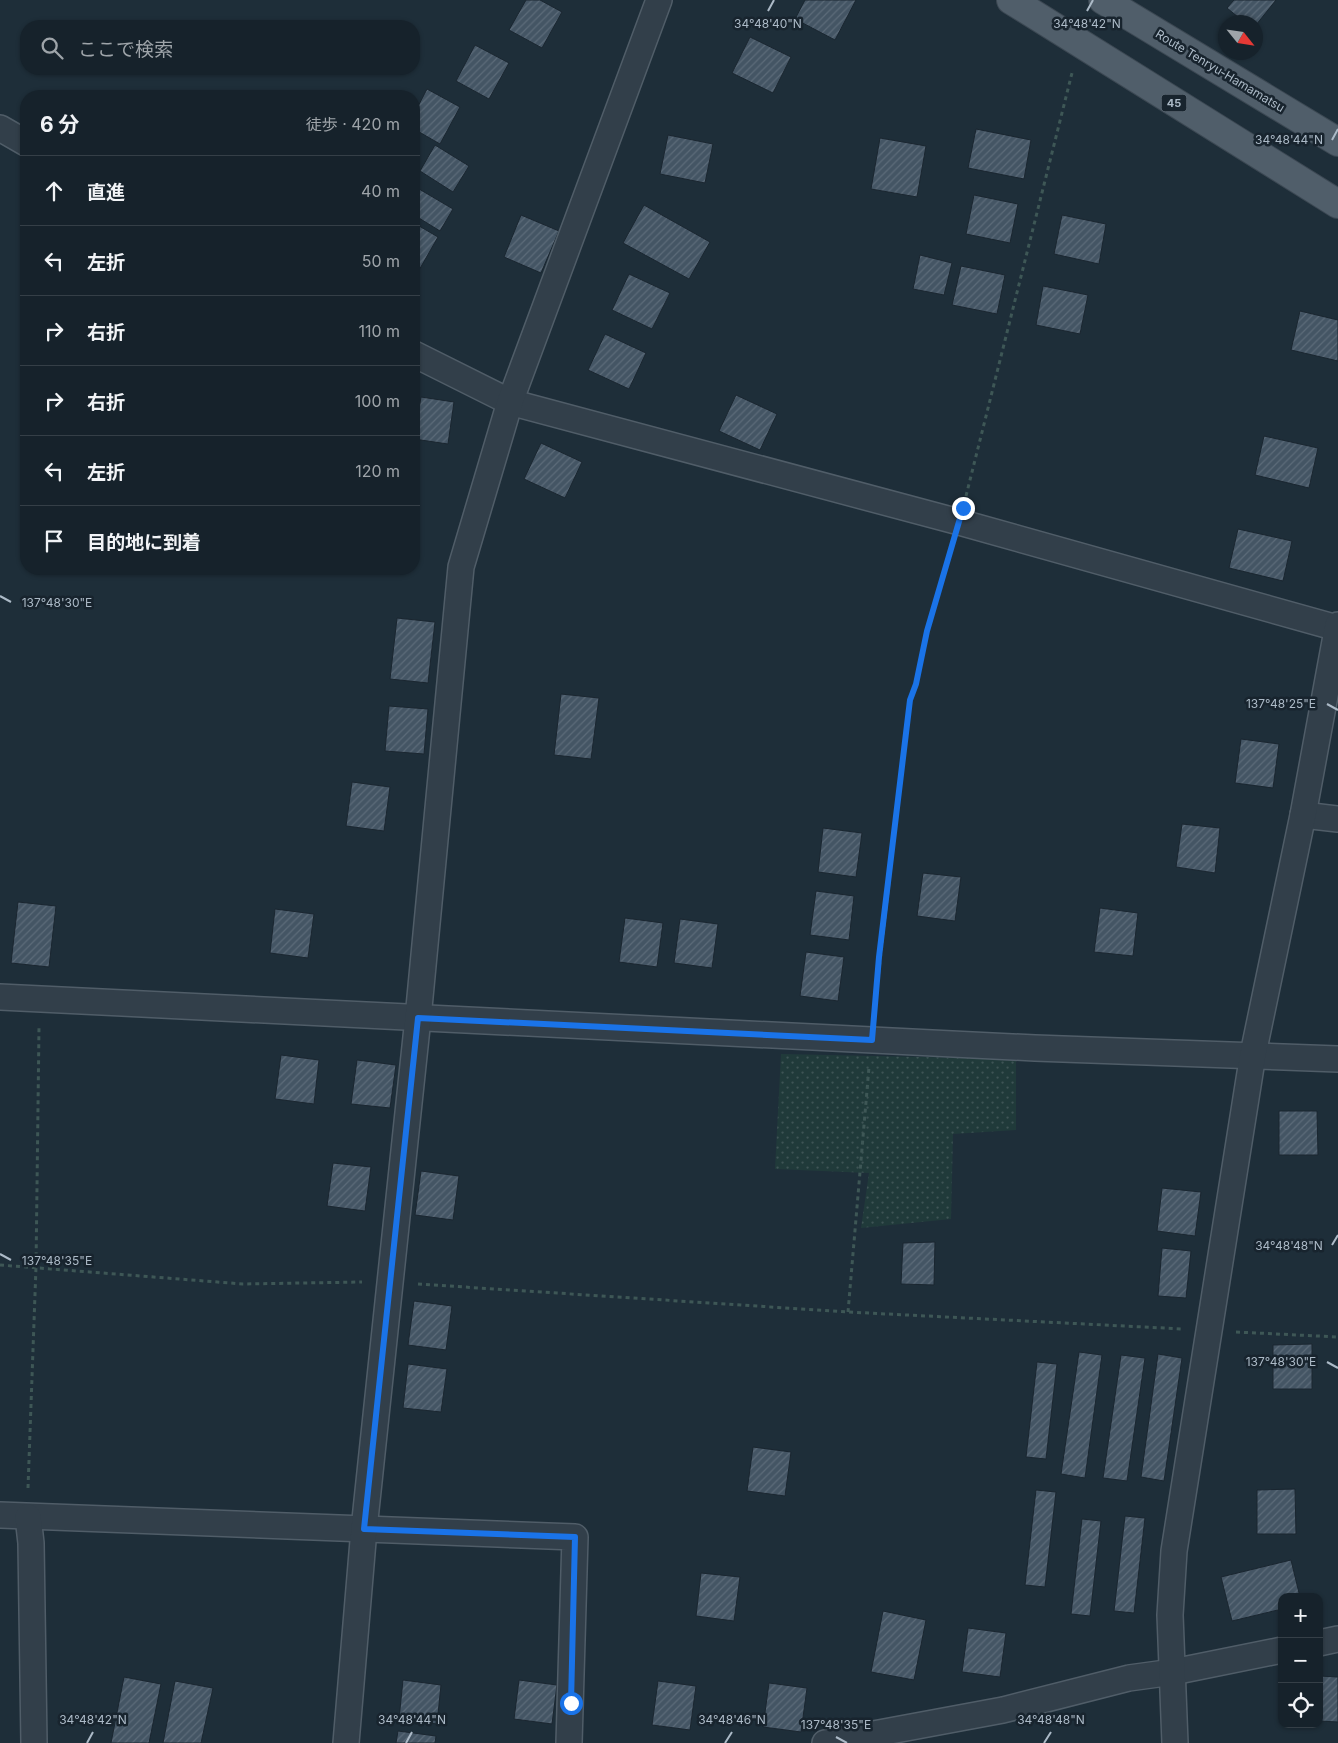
<!DOCTYPE html>
<html lang="ja">
<head>
<meta charset="utf-8">
<style>
	:root { --surface:#16222b; --page:#232f37; --text:#f1f3f6; --muted:#9ea4a9; --line:#353f47 }
	body { margin:0; font-family:Inter,"Noto Sans JP",sans-serif; background:var(--page); color:var(--text) }
	.controls { position:absolute; right:15px; bottom:15px; display:grid; overflow:hidden; border-radius:10px; box-shadow:0 1px 4px #0004 }
	.controls button { width:45px; height:45px; display:grid; place-items:center; padding:0; border:0; border-bottom:1px solid var(--line); background:var(--surface); color:var(--text); font:25px sans-serif }
	.compass { position:absolute; left:1218px; top:15px; width:45px; height:45px; border-radius:50%; background:var(--surface); box-shadow:0 1px 4px #0004; rotate:120deg }
	.stop { position:absolute; width:15px; height:15px; margin:-11px; border:4px solid #1a73e8; border-radius:50%; background:#fff }
	.stop.end { background:#1a73e8; border-color:#fff; box-shadow:0 1px 5px #0008 }
	.list { margin:0; padding:0; list-style:none }
	h2 { display:flex; justify-content:space-between; align-items:center; height:65px; margin:0; padding:0 20px; font-size:21px }
	h2 small { font-size:16px; font-weight:400; color:var(--muted) }
	.list li { display:grid; grid-template-columns:32px 1fr auto; gap:15px; align-items:center; box-sizing:border-box; height:70px; padding:0 20px; border-top:1px solid var(--line) }
	.list b { display:block; font-size:19px; white-space:nowrap }
	.list em { font-size:16px; font-style:normal; color:var(--muted) }
	.icon { flex:none; width:28px; height:28px; fill:none; stroke:currentColor; stroke-width:2; stroke-linecap:round; stroke-linejoin:round }
	.map { position:relative; flex:none; width:1338px; height:1743px; overflow:hidden }
	.search { position:absolute; background:var(--surface); box-shadow:0 1px 4px #0004; left:20px; top:20px; width:400px; height:55px; display:flex; align-items:center; gap:12px; box-sizing:border-box; padding:0 18px; border-radius:20px; color:var(--muted); font-size:19px }
	.panel { position:absolute; background:var(--surface); box-shadow:0 1px 4px #0004; left:20px; top:90px; width:400px; height:485px; border-radius:20px }
	.map>svg:first-child { display:block }
</style>
</head>
<body>
<div class="map">
<svg width="1338" height="1743" viewBox="0 0 1338 1743">
	<defs>
		<pattern id="grass-dots" width="8" height="8" patternUnits="userSpaceOnUse" patternTransform="scale(1.25)"><rect width="8" height="8" fill="#203a3a"/><path d="M2 2h.1M6 6h.1" fill="none" stroke="#3e5455" stroke-width="1.8" stroke-linecap="round"/></pattern>
		<pattern id="building-hatch" width="6" height="6" patternUnits="userSpaceOnUse" patternTransform="scale(1.25)"><rect width="6" height="6" fill="#445564"/><path d="M-1 1l2-2M0 6l6-6M5 7l2-2" fill="none" stroke="#5c6b79"/></pattern>
	</defs>
	<rect width="100%" height="100%" fill="#1e2e39"/>
	<polygon fill="url(#grass-dots)" points="781,1054 1016,1059 1016,1130 953,1134 951,1219 861,1228 869,1173 775,1169"/>
	<g fill="url(#building-hatch)" stroke="#1a2630">
		<polygon points="526,0 540,0 562,12 542,48 509,30"/>
		<polygon points="805,0 856,0 835,40 795,19"/>
		<polygon points="1234,0 1276,0 1256,25 1256,22 1244,22 1227,8"/>
		<polygon points="750,37 791,57 773,93 732,73"/>
		<polygon points="475,45 509,63 489,99 456,81"/>
		<polygon points="427,89 460,107 440,144 414,129 414,114"/>
		<polygon points="976,129 1031,140 1024,179 968,168"/>
		<polygon points="668,135 713,144 705,183 660,174"/>
		<polygon points="880,138 926,146 917,197 871,189"/>
		<polygon points="435,145 469,166 453,192 420,171"/>
		<polygon points="414,186 453,209 440,231 414,215"/>
		<polygon points="974,195 1018,204 1010,243 966,234"/>
		<polygon points="644,205 710,242 689,279 623,243"/>
		<polygon points="521,215 559,231 541,273 504,257"/>
		<polygon points="1062,215 1106,224 1099,264 1054,254"/>
		<polygon points="414,223 438,237 414,279"/>
		<polygon points="920,255 952,263 944,295 913,289"/>
		<polygon points="961,266 1005,275 997,314 952,305"/>
		<polygon points="629,274 670,293 652,329 612,310"/>
		<polygon points="1043,286 1088,295 1080,334 1036,325"/>
		<polygon points="1300,311 1338,320 1338,361 1291,350"/>
		<polygon points="605,334 646,353 629,389 588,370"/>
		<polygon points="736,395 777,414 760,450 719,431"/>
		<polygon points="421,397 454,402 448,444 414,439"/>
		<polygon points="1264,436 1318,448 1309,488 1255,475"/>
		<polygon points="541,443 582,462 565,498 524,479"/>
		<polygon points="1238,529 1292,541 1283,581 1229,568"/>
		<polygon points="397,618 435,622 428,683 390,679"/>
		<polygon points="561,694 599,698 591,759 554,755"/>
		<polygon points="389,706 428,709 424,754 385,751"/>
		<polygon points="1241,739 1279,744 1273,788 1235,783"/>
		<polygon points="352,782 390,787 384,831 346,826"/>
		<polygon points="1182,824 1220,828 1215,873 1176,867"/>
		<polygon points="823,828 862,833 856,877 818,872"/>
		<polygon points="923,873 961,877 955,921 917,916"/>
		<polygon points="816,891 854,896 849,940 810,935"/>
		<polygon points="18,902 56,906 49,967 11,963"/>
		<polygon points="1100,908 1138,913 1133,956 1094,952"/>
		<polygon points="275,909 314,914 308,958 270,953"/>
		<polygon points="625,918 663,923 657,967 619,962"/>
		<polygon points="680,919 718,924 712,968 674,963"/>
		<polygon points="806,952 844,957 838,1001 800,996"/>
		<polygon points="281,1055 319,1060 314,1104 275,1099"/>
		<polygon points="357,1060 396,1065 390,1108 351,1104"/>
		<polygon points="1279,1111 1317,1111 1318,1155 1279,1155"/>
		<polygon points="333,1163 371,1167 365,1211 327,1206"/>
		<polygon points="421,1171 459,1176 453,1220 415,1215"/>
		<polygon points="1162,1188 1201,1192 1195,1236 1157,1231"/>
		<polygon points="935,1242 934,1285 901,1284 903,1243"/>
		<polygon points="1162,1248 1191,1251 1186,1298 1158,1296"/>
		<polygon points="414,1301 452,1306 446,1350 408,1345"/>
		<polygon points="1312,1344 1312,1389 1273,1389 1273,1345"/>
		<polygon points="1079,1352 1102,1355 1085,1478 1061,1474"/>
		<polygon points="1158,1354 1182,1358 1164,1481 1141,1477"/>
		<polygon points="1121,1355 1145,1358 1127,1481 1103,1478"/>
		<polygon points="1037,1362 1057,1364 1046,1459 1026,1457"/>
		<polygon points="408,1364 447,1369 441,1412 403,1408"/>
		<polygon points="753,1447 791,1452 785,1496 747,1491"/>
		<polygon points="1295,1489 1296,1534 1257,1534 1257,1490"/>
		<polygon points="1036,1490 1056,1492 1045,1587 1025,1585"/>
		<polygon points="1125,1516 1145,1518 1134,1613 1114,1611"/>
		<polygon points="1082,1519 1101,1521 1090,1616 1071,1614"/>
		<polygon points="1291,1560 1300,1597 1282,1597 1282,1609 1232,1621 1221,1577"/>
		<polygon points="701,1573 740,1577 734,1621 696,1616"/>
		<polygon points="883,1611 926,1620 914,1680 871,1672"/>
		<polygon points="968,1628 1006,1633 1000,1677 962,1672"/>
		<polygon points="1319,1676 1338,1677 1338,1722 1319,1721"/>
		<polygon points="124,1677 161,1684 149,1743 111,1743"/>
		<polygon points="403,1680 441,1685 437,1724 399,1719"/>
		<polygon points="519,1680 557,1685 552,1724 514,1719"/>
		<polygon points="175,1681 213,1688 201,1743 163,1743"/>
		<polygon points="658,1681 696,1686 690,1730 652,1725"/>
		<polygon points="769,1683 807,1688 801,1732 763,1727"/>
		<polygon points="398,1731 436,1736 435,1743 396,1743"/>
	</g>
	<g fill="none" stroke-linecap="round" stroke-linejoin="round">
		<g stroke="#505d68" stroke-width="28">
			<g id="minor">
				<polyline points="0,128 26,143"/>
				<polyline points="414,354 510,402 959,522 1337,628"/>
				<polyline points="1303,815 1338,819"/>
				<polyline points="0,997 1035,1048 1338,1059"/>
				<polyline points="0,1515 575,1537 569,1743"/>
				<polyline points="28,1517 31,1543 34,1743"/>
				<polyline points="1319,1643 1338,1639"/>
				<polyline points="346,1743 364,1529 418,1018 461,567 510,402 659,0"/>
				<polyline points="825,1743 1003,1710 1129,1678 1173,1672 1282,1650"/>
				<polyline points="1175,1743 1170,1615 1174,1551 1253,1054 1303,815 1338,625"/>
			</g>
		</g>
		<g stroke="#3c4853" stroke-width="30">
			<g id="primary">
				<polyline points="1011,0 1338,204"/>
				<polyline points="1103,0 1338,142"/>
			</g>
		</g>
		<g stroke="#3e5756" stroke-width="3" stroke-dasharray="4 4" stroke-linecap="butt">
			<polyline points="966,496 1072,73"/>
			<polyline points="874,1014 910,700 916,684 927,631 952,548"/>
			<polyline points="0,1265 243,1284 362,1282"/>
			<polyline points="418,1284 848,1312 1183,1329"/>
			<polyline points="848,1312 869,1067"/>
			<polyline points="1236,1332 1338,1337"/>
			<polyline points="28,1488 36,1267 39,1027"/>
		</g>
		<use href="#minor" stroke="#323f4a" stroke-width="25"/>
		<use href="#primary" stroke="#505e6a" stroke-width="28"/>
	</g>
	<g fill="none" stroke-linecap="round" stroke-linejoin="round">
		<polyline stroke="#1a73e8" stroke-width="6" points="571,1703 575,1537 364,1529 418,1018 872,1040 879,957 910,700 916,684 927,631 963,508"/>
	</g>
	<path fill="none" stroke="#acbac7" stroke-width="2" d="M768,11L774,0M1087,11L1093,0M1332,140L1338,129M0,596L11,602M1327,704L1338,710M1332,1245L1338,1235M0,1254L11,1260M1327,1362L1338,1368M836,1737L847,1743M87,1743L93,1732M406,1743L412,1732M725,1743L732,1732M1044,1743L1051,1732"/>
	<g text-anchor="middle" stroke-width="5" stroke-linejoin="round" paint-order="stroke">
		<rect fill="#18242e" stroke="#808d99" stroke-width="1" x="1161.5" y="94.5" width="25" height="17" rx="4"/>
		<g font-size="11" font-weight="bold" fill="#acbac7">
			<text x="1174" y="107">45</text>
		</g>
		<g font-size="12" fill="#acbac7" stroke="#18242e">
			<text transform="translate(1220 71) rotate(31)" y="4">Route Tenryu-Hamamatsu</text>
		</g>
	</g>
	<g font-size="12" text-anchor="middle" fill="#acbac7" stroke="#18242e" stroke-width="5" stroke-linejoin="round" paint-order="stroke">
		<text x="768" y="28">34°48'40"N</text>
		<text x="1087" y="28">34°48'42"N</text>
		<text x="1289" y="144">34°48'44"N</text>
		<text x="57" y="607">137°48'30"E</text>
		<text x="1281" y="708">137°48'25"E</text>
		<text x="1289" y="1250">34°48'48"N</text>
		<text x="57" y="1265">137°48'35"E</text>
		<text x="1281" y="1366">137°48'30"E</text>
		<text x="93" y="1724">34°48'42"N</text>
		<text x="412" y="1724">34°48'44"N</text>
		<text x="732" y="1724">34°48'46"N</text>
		<text x="1051" y="1724">34°48'48"N</text>
		<text x="836" y="1729">137°48'35"E</text>
	</g>
</svg>
<div class="controls">
<button>+</button>
<button>−</button>
<button><svg class="icon" aria-label="locate" viewBox="0 0 24 24"><circle cx="12" cy="12" r="6"/><path d="M12 2v4M12 18v4M2 12h4M18 12h4"/></svg></button>
</div>
<svg class="compass" viewBox="-18 -18 36 36"><path d="M0-13l5 13h-10z" fill="#e53935"/><path d="M0 13l5-13h-10z" fill="#9ea4a9"/></svg>
<div class="stop" style="left:571px;top:1703px"></div>
<div class="stop end" style="left:963px;top:508px"></div>
<div class="search"><svg class="icon" aria-label="search" viewBox="0 0 24 24"><circle cx="10" cy="10" r="6"/><path d="M15 15l6 6"/></svg>ここで検索</div>
<section class="panel">
<h2>6 分<small>徒歩 · 420 m</small></h2>
<ul class="list">
<li><svg class="icon" aria-label="ahead" viewBox="0 0 24 24"><path d="M12 20V5M6 11l6-6 6 6"/></svg><div><b>直進</b></div><em>40 m</em></li>
<li><svg class="icon" aria-label="left" viewBox="0 0 24 24"><path d="M17 20v-9H6M10 6l-5 5 5 5"/></svg><div><b>左折</b></div><em>50 m</em></li>
<li><svg class="icon" aria-label="right" viewBox="0 0 24 24"><path d="M7 20v-9h11M14 6l5 5-5 5"/></svg><div><b>右折</b></div><em>110 m</em></li>
<li><svg class="icon" aria-label="right" viewBox="0 0 24 24"><path d="M7 20v-9h11M14 6l5 5-5 5"/></svg><div><b>右折</b></div><em>100 m</em></li>
<li><svg class="icon" aria-label="left" viewBox="0 0 24 24"><path d="M17 20v-9H6M10 6l-5 5 5 5"/></svg><div><b>左折</b></div><em>120 m</em></li>
<li><svg class="icon" aria-label="arrive" viewBox="0 0 24 24"><path d="M6 21V4h12l-3 4 3 4H6"/></svg><div><b>目的地に到着</b></div></li>
</ul>
</section>
</div>
</body>
</html>
